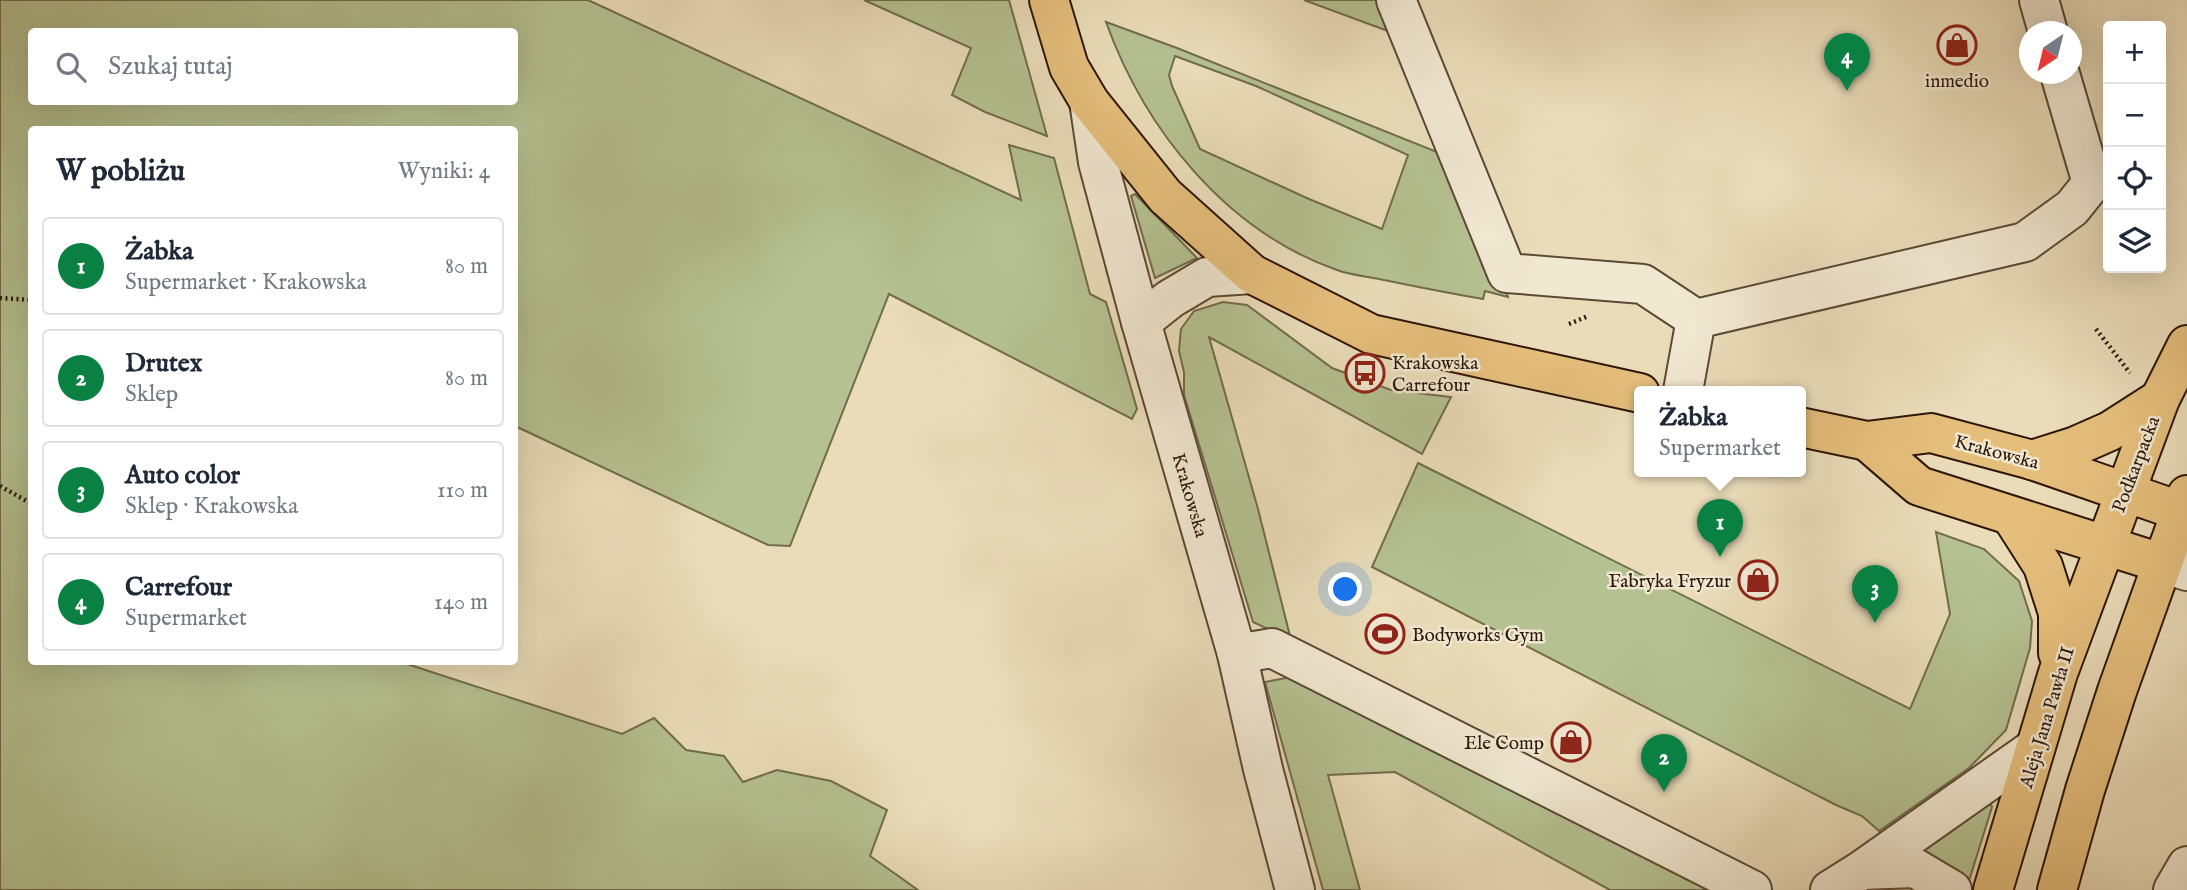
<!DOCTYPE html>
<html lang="pl">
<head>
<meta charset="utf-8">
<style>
	:root { --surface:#fff; --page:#f2f2f3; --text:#1f2937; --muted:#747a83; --line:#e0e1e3; --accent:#0b8043 }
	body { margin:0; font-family:"IM FELL English",serif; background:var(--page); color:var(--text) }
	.controls { position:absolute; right:21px; top:21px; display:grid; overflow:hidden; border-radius:7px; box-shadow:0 7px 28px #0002 }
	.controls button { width:63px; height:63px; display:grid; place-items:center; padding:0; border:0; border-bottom:2px solid var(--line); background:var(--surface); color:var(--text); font:35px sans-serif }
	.compass { position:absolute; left:2019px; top:21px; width:63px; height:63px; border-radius:50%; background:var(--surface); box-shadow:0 7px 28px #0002; rotate:215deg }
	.you { position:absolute; left:1346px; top:590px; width:24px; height:24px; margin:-18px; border:5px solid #fff; border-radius:50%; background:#1a73e8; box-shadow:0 0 0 10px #1a73e833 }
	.badge { display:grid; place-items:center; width:46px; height:46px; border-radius:50%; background:var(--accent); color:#fff; font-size:23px; font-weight:700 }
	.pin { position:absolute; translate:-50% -58px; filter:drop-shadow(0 2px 4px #0008) }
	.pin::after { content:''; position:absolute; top:37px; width:24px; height:21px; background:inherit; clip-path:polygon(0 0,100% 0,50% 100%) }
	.popup { position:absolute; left:1634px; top:386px; width:172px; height:91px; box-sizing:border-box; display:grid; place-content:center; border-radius:7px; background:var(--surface); filter:drop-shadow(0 2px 5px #0005); font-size:23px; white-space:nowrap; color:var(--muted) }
	.popup b { font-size:26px; color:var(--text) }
	.popup::after { content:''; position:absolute; left:50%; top:100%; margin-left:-14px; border:14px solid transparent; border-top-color:var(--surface) }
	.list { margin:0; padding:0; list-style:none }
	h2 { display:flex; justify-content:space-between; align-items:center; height:91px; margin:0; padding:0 28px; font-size:30px }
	h2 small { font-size:23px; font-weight:400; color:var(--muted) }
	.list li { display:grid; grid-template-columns:46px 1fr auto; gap:21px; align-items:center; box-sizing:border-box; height:98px; margin:0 14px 14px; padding:0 14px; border:2px solid var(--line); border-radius:7px }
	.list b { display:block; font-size:26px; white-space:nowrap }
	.list p { margin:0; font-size:23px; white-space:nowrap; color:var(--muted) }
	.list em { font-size:23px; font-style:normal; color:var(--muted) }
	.icon { flex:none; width:38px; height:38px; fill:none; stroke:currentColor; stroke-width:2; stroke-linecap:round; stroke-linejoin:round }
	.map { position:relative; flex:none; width:2187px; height:890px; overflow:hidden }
	.search { position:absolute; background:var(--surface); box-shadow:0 7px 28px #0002; left:28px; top:28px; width:490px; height:77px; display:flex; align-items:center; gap:18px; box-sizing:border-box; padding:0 24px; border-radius:7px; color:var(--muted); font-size:26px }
	.panel { position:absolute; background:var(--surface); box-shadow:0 7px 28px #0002; left:28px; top:126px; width:490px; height:539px; border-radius:7px }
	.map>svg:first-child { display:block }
</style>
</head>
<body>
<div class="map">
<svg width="2187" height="890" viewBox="0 0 2187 890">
	<rect width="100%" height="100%" fill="#eadcb9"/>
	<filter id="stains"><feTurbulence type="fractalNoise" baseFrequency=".00286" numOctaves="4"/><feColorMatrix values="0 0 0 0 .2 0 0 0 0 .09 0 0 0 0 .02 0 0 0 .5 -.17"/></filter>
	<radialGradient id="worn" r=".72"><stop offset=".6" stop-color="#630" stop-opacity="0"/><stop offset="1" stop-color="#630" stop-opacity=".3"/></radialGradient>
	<g fill="#b5c191" stroke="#706c4c" stroke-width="2" fill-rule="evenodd">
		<path d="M0,0H588L1021,200L1009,145L1054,158L1090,294L1106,302L1137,409L1132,419L889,294L790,546L768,545L515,426L514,130H32V662H401L622,734L654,718L686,750L724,756L743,782L777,770L831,781L887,810L870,856L918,890H0ZM32,32H514V102H32Z"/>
		<polygon points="864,0 1009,0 1047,136 985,112 952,95 971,48"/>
		<polygon points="1304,0 1387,0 1404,37"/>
		<path d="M1106,22L1177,48L1447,156L1462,182L1508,297L1485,291L1483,299C1448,293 1413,286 1379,279C1365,276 1350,275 1337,270C1226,231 1145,130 1106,22ZM1175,56L1256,86L1408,155L1382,229L1309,199L1200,149L1172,86L1169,75Z"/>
		<polygon points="1135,194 1197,258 1155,278 1131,196"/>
		<polygon points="1223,302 1247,305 1332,368 1391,390 1451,397 1422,454 1209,337 1258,509 1291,640 1253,622 1184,395 1184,372 1179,351 1181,329 1194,311"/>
		<polygon points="1418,463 1910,709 1950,614 1936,532 1984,549 2019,581 2032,621 2030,648 2006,730 1969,768 1879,831 1862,816 1836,805 1372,567"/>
		<polygon points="1302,675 1734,890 1610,890 1395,772 1328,775 1360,890 1323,890 1265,682"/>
		<polygon points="1990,802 1992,807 1968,884 1912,848"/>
	</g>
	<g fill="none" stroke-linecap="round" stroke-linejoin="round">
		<g stroke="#5c4834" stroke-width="42">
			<g id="minor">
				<polyline points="1396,0 1507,273 1643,284 1696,319"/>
				<polyline points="2039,0 2048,32"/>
				<polyline points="1089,101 1098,162 1141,322 1237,654 1263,769 1295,890"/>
				<polyline points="1141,322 1170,299 1207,277 1252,274"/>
				<polyline points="1683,391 1696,319 2025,242 2072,208 2092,183 2060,74"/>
				<polyline points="2161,563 2187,571"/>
				<polyline points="1237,654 1272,648 1752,890"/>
				<polyline points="1862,870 1915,868 1952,890"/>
				<polyline points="1830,890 1862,870 2035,748"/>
				<polyline points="2173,890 2187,866"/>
			</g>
		</g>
		<g stroke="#2c1607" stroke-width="42">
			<g id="major">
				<polyline points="1049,0 1069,67 1089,101 1165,196 1252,274 1371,334 1640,393"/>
				<polyline points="1800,427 1867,441 1931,433 2032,460 2180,511"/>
				<polyline points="1867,441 1919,486 2161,563"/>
				<polyline points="2032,460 2076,446 2110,431 2160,399"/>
				<polyline points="2011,516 2043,566 2058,613 2058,653"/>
				<polyline points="1993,890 2058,673 2160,399 2187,345"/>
				<polyline points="2057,890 2085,790 2117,691 2187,495"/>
			</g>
		</g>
		<g stroke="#2c1607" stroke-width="4.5" stroke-dasharray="2 3.5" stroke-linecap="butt">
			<polyline points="0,298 32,300"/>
			<polyline points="1569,324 1588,316"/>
			<polyline points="2096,329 2130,373"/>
			<polyline points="0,486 32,504"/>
		</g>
		<use href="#minor" stroke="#f1e8d2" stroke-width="38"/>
		<use href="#major" stroke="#e5be7c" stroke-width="38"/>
	</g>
	<defs>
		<g id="shop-ring" transform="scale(2.0125)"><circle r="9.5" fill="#f1e8d2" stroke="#8f2418" stroke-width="1.5"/><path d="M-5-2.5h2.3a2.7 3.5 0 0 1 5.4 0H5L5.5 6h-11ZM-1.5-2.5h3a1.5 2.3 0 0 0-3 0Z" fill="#8f2418"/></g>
		<g id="bus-ring" transform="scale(2.0125)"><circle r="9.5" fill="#f1e8d2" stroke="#8f2418" stroke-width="1.5"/><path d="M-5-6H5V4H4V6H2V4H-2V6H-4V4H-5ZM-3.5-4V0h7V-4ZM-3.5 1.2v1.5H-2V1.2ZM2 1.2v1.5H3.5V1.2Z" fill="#8f2418"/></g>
		<g id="stadium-ring" transform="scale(2.0125)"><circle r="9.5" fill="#f1e8d2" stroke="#8f2418" stroke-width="1.5"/><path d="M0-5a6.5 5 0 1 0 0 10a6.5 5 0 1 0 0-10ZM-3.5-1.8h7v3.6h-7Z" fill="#8f2418"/></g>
	</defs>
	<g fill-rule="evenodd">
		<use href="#shop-ring" x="1957" y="45"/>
		<use href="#bus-ring" x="1365" y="373"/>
		<use href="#shop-ring" x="1758" y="580"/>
		<use href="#stadium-ring" x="1385" y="634"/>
		<use href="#shop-ring" x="1571" y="742"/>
	</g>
	<g text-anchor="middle" stroke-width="5" stroke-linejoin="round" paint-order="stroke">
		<g font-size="19" fill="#2c1607" stroke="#f1e8d2" text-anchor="start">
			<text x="1957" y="87" text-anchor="middle">inmedio</text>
			<text x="1392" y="369">Krakowska<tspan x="1392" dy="22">Carrefour</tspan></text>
			<text x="1731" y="587" text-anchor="end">Fabryka Fryzur</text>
			<text x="1412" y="641">Bodyworks Gym</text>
			<text x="1544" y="749" text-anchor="end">Ele Comp</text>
		</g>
		<g font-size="19" fill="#2c1607" stroke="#f1e8d2">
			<text transform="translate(1997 451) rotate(15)" y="7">Krakowska</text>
			<text transform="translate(2135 464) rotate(-69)" y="7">Podkarpacka</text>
			<text transform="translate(1191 495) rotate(74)" y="7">Krakowska</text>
			<text transform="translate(2046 717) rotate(-73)" y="7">Aleja Jana Pawła II</text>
		</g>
	</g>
	<rect width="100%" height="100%" filter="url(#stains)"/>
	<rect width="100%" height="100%" fill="url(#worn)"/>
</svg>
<div class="controls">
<button>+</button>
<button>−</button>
<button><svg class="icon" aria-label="locate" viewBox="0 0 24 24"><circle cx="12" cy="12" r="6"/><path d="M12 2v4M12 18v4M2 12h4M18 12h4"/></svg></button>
<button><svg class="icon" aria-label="layers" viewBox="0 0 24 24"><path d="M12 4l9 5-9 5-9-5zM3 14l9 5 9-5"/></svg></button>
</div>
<svg class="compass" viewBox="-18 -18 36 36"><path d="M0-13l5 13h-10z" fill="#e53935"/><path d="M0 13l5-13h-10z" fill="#747a83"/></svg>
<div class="you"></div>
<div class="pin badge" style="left:1720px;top:557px">1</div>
<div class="popup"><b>Żabka</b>Supermarket</div>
<div class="pin badge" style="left:1664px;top:792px">2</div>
<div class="pin badge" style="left:1875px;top:623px">3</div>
<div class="pin badge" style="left:1847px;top:91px">4</div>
<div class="search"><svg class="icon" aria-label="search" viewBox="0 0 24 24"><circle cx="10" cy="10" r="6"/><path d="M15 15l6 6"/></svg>Szukaj tutaj</div>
<section class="panel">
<h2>W pobliżu<small>Wyniki: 4</small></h2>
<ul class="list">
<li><span class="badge">1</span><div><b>Żabka</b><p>Supermarket · Krakowska</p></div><em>80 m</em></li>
<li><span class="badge">2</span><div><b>Drutex</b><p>Sklep</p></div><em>80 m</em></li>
<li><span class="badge">3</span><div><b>Auto color</b><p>Sklep · Krakowska</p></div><em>110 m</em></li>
<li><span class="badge">4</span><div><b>Carrefour</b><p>Supermarket</p></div><em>140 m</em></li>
</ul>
</section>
</div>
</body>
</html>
